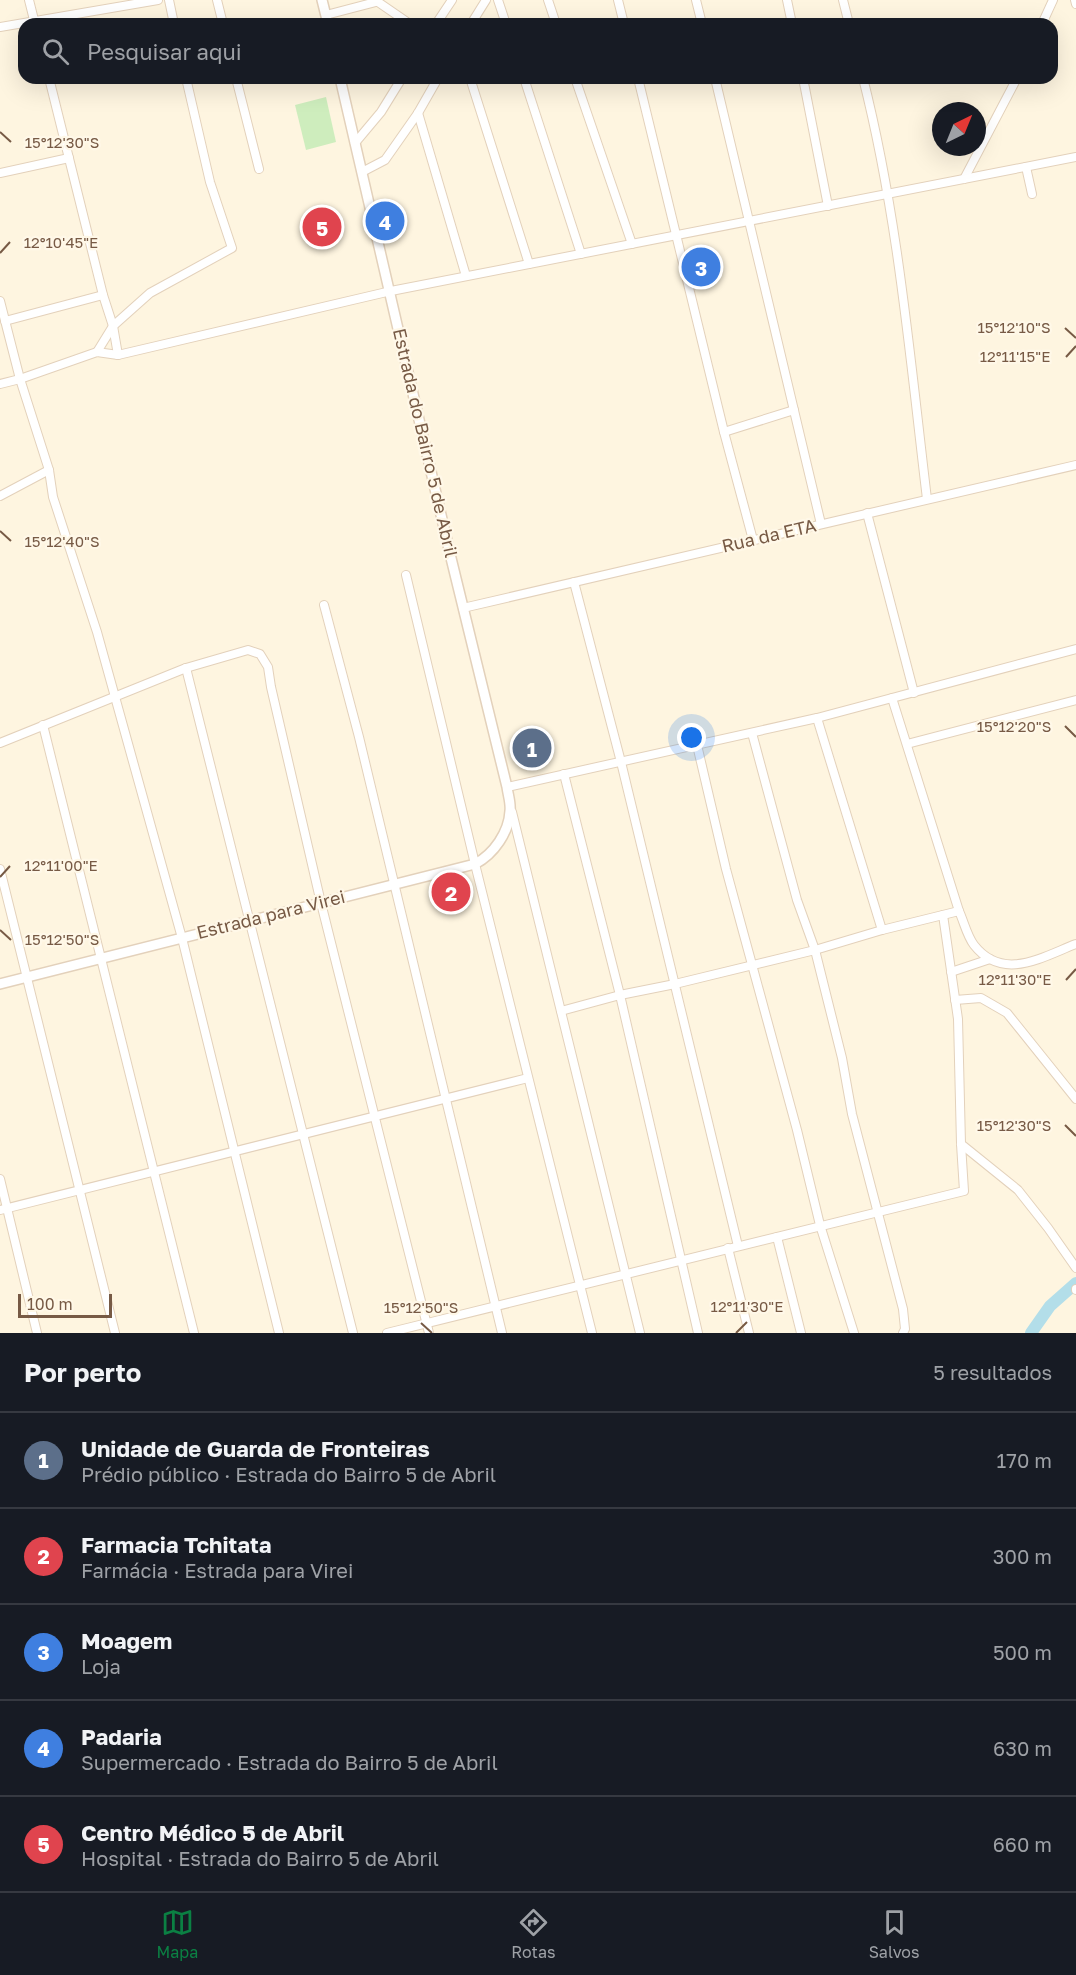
<!DOCTYPE html>
<html lang="pt">
<head>
<meta charset="utf-8">
<style>
	:root { --surface:#171b24; --page:#20242c; --text:#f1f3f6; --muted:#9ea1a6; --line:#363941; --accent:#0b8043 }
	body { margin:0; font-family:"Golos Text",sans-serif; background:var(--page); color:var(--text) }
	.compass { position:absolute; left:932px; top:102px; width:54px; height:54px; border-radius:50%; background:var(--surface); box-shadow:0 6px 24px #0002; rotate:43deg }
	.scale { position:absolute; left:18px; bottom:15px; width:94px; box-sizing:border-box; padding-left:6px; border:3px solid #775a45; border-top:0; font-size:16px; line-height:21px; white-space:nowrap; color:#775a45; -webkit-text-stroke:4px #fff8e8; paint-order:stroke }
	.you { position:absolute; left:692px; top:738px; width:21px; height:21px; margin:-15px; border:4px solid #fff; border-radius:50%; background:#1a73e8; box-shadow:0 0 0 9px #1a73e833 }
	.badge { display:grid; place-items:center; width:39px; height:39px; border-radius:50%; background:var(--accent); color:#fff; font-size:20px; font-weight:700 }
	.pin { position:absolute; translate:-50% -50%; border:3px solid #fff; box-shadow:0 2px 6px #0006 }
	.list { margin:0; padding:0; list-style:none }
	h2 { display:flex; justify-content:space-between; align-items:center; height:78px; margin:0; padding:0 24px; font-size:26px }
	h2 small { font-size:20px; font-weight:400; color:var(--muted) }
	.list li { display:grid; grid-template-columns:39px 1fr auto; gap:18px; align-items:center; box-sizing:border-box; height:96px; padding:0 24px; border-top:2px solid var(--line) }
	.list b { display:block; font-size:22px; white-space:nowrap }
	.list p { margin:0; font-size:20px; white-space:nowrap; color:var(--muted) }
	.list em { font-size:20px; font-style:normal; color:var(--muted) }
	.icon { flex:none; width:33px; height:33px; fill:none; stroke:currentColor; stroke-width:2; stroke-linecap:round; stroke-linejoin:round }
	.map { position:relative; flex:none; width:1076px; height:1333px; overflow:hidden }
	.search { position:absolute; background:var(--surface); box-shadow:0 6px 24px #0002; left:18px; right:18px; top:18px; height:66px; display:flex; align-items:center; gap:15px; box-sizing:border-box; padding:0 21px; border-radius:18px; color:var(--muted); font-size:22px }
	.sheet { height:558px; background:var(--surface) }
	nav { display:flex; justify-content:space-around; align-items:center; box-sizing:border-box; height:84px; border-top:2px solid var(--line); background:var(--surface); font-size:16px; color:var(--muted) }
	nav a { display:grid; justify-items:center; gap:3px }
	nav .on { color:var(--accent) }
	.map>svg:first-child { display:block }
</style>
</head>
<body>
<div class="map">
<svg width="1076" height="1333" viewBox="0 0 1076 1333">
	<rect width="100%" height="100%" fill="#fef5e0"/>
	<polygon fill="#ceedbd" points="326,97 336,142 306,150 295,105"/>
	<g fill="none" stroke-linecap="round" stroke-linejoin="round">
		<polyline stroke="#b3dee9" stroke-width="12" points="1031,1333 1050,1306 1076,1283"/>
		<g stroke="#e3d1bb" stroke-width="10">
			<g id="minor">
				<polyline points="29,0 35,24"/>
				<polyline points="169,0 174,24"/>
				<polyline points="217,0 223,24"/>
				<polyline points="375,0 410,24"/>
				<polyline points="498,0 506,24"/>
				<polyline points="548,0 556,24"/>
				<polyline points="618,0 624,24"/>
				<polyline points="696,0 702,24"/>
				<polyline points="787,0 792,24"/>
				<polyline points="843,0 849,24"/>
				<polyline points="1075,0 1076,4"/>
				<polyline points="326,15 376,2"/>
				<polyline points="436,24 452,0"/>
				<polyline points="471,24 486,0"/>
				<polyline points="1042,24 1053,0"/>
				<polyline points="0,27 158,0"/>
				<polyline points="49,78 103,295 113,326 118,355"/>
				<polyline points="236,78 259,169"/>
				<polyline points="470,78 529,264"/>
				<polyline points="524,78 581,254"/>
				<polyline points="575,78 632,244"/>
				<polyline points="638,78 724,432 753,540"/>
				<polyline points="715,78 821,524"/>
				<polyline points="803,78 828,206"/>
				<path d="M863,78C898,216 910,358 927,499"/>
				<polyline points="418,113 466,276"/>
				<polyline points="355,143 381,112 402,78"/>
				<polyline points="1026,167 1032,194"/>
				<polyline points="362,172 385,160 418,113 438,78"/>
				<polyline points="0,173 69,158"/>
				<polyline points="964,179 1017,78"/>
				<polyline points="0,301 20,379 49,470 53,497 97,632 182,938 279,1333"/>
				<polyline points="5,321 103,295"/>
				<polyline points="97,352 113,326 150,293 232,248 210,182 186,78"/>
				<polyline points="0,384 20,379 97,352 118,355 391,291 1076,157"/>
				<polyline points="724,432 794,410"/>
				<polyline points="0,496 49,470"/>
				<polyline points="867,513 914,693"/>
				<polyline points="406,575 475,864 592,1333"/>
				<polyline points="574,582 621,762 738,1246"/>
				<polyline points="324,605 359,737 502,1333"/>
				<polyline points="463,608 1076,465"/>
				<polyline points="186,668 353,1333"/>
				<path d="M892,698L959,911C964,922 967,936 974,945C1003,982 1042,957 1076,944"/>
				<polyline points="817,718 882,930"/>
				<polyline points="43,725 194,1333"/>
				<polyline points="752,733 797,900 815,950 842,1058 852,1114 903,1309 905,1329 903,1333"/>
				<polyline points="0,743 186,668 248,650 260,654 268,667 271,687 321,903 429,1333"/>
				<polyline points="907,744 1076,700"/>
				<polyline points="697,745 726,869 797,1130 820,1225 854,1333"/>
				<polyline points="564,774 620,995 698,1333"/>
				<polyline points="507,787 817,718 1076,649"/>
				<polyline points="512,812 640,1333"/>
				<polyline points="0,869 115,1333"/>
				<polyline points="951,972 990,959"/>
				<polyline points="955,1000 981,998 1007,1013 1076,1099"/>
				<polyline points="561,1011 620,995 675,984 815,950 882,930 959,911"/>
				<polyline points="961,1144 1018,1190 1048,1228 1076,1268"/>
				<polyline points="0,1179 37,1333"/>
				<polyline points="0,1210 528,1078"/>
				<polyline points="777,1237 801,1333"/>
				<polyline points="728,1248 749,1333"/>
				<polyline points="1076,1289 1076,1290"/>
				<polyline points="387,1333 964,1191 961,1144 958,1019 943,915"/>
			</g>
		</g>
		<g stroke="#e3d1bb" stroke-width="12">
			<g id="tertiary">
				<polyline points="322,0 328,24"/>
				<path d="M0,984L475,864C494,854 509,832 510,811C511,803 508,795 507,787L451,558L340,78"/>
			</g>
		</g>
		<use href="#minor" stroke="#fff" stroke-width="8"/>
		<use href="#tertiary" stroke="#fff" stroke-width="9"/>
	</g>
	<path fill="none" stroke="#775a45" stroke-width="2" d="M0,132L11,142M0,253L10,242M1065,328L1076,338M1066,357L1076,346M0,531L11,541M1065,726L1076,737M0,877L10,866M0,930L11,940M1066,980L1076,969M1065,1125L1076,1136M421,1323L432,1333M736,1333L747,1322"/>
	<g text-anchor="middle" stroke-width="4.5" stroke-linejoin="round" paint-order="stroke">
		<g font-size="18" fill="#775a45" stroke="#fff8e8">
			<text transform="translate(425 443) rotate(77)" y="6">Estrada do Bairro 5 de Abril</text>
			<text transform="translate(769 536) rotate(-13)" y="6">Rua da ETA</text>
			<text transform="translate(271 915) rotate(-14)" y="6">Estrada para Virei</text>
		</g>
	</g>
	<g font-size="15" text-anchor="middle" fill="#775a45" stroke="#fff8e8" stroke-width="4.5" stroke-linejoin="round" paint-order="stroke">
		<text x="62" y="148">15°12'30"S</text>
		<text x="61" y="248">12°10'45"E</text>
		<text x="1014" y="333">15°12'10"S</text>
		<text x="1015" y="362">12°11'15"E</text>
		<text x="62" y="547">15°12'40"S</text>
		<text x="1014" y="732">15°12'20"S</text>
		<text x="61" y="871">12°11'00"E</text>
		<text x="62" y="945">15°12'50"S</text>
		<text x="1015" y="985">12°11'30"E</text>
		<text x="1014" y="1131">15°12'30"S</text>
		<text x="747" y="1312">12°11'30"E</text>
		<text x="421" y="1313">15°12'50"S</text>
	</g>
</svg>
<svg class="compass" viewBox="-18 -18 36 36"><path d="M0-13l5 13h-10z" fill="#e53935"/><path d="M0 13l5-13h-10z" fill="#9ea1a6"/></svg>
<div class="scale">100 m</div>
<div class="you"></div>
<div class="pin badge" style="left:532px;top:748px;background:#5c6f8a">1</div>
<div class="pin badge" style="left:451px;top:892px;background:#e0444e">2</div>
<div class="pin badge" style="left:701px;top:267px;background:#3f7fe0">3</div>
<div class="pin badge" style="left:385px;top:221px;background:#3f7fe0">4</div>
<div class="pin badge" style="left:322px;top:227px;background:#e0444e">5</div>
<div class="search"><svg class="icon" aria-label="search" viewBox="0 0 24 24"><circle cx="10" cy="10" r="6"/><path d="M15 15l6 6"/></svg>Pesquisar aqui</div>
</div>
<section class="sheet">
<h2>Por perto<small>5 resultados</small></h2>
<ul class="list">
<li><span class="badge" style="background:#5c6f8a">1</span><div><b>Unidade de Guarda de Fronteiras</b><p>Prédio público · Estrada do Bairro 5 de Abril</p></div><em>170 m</em></li>
<li><span class="badge" style="background:#e0444e">2</span><div><b>Farmacia Tchitata</b><p>Farmácia · Estrada para Virei</p></div><em>300 m</em></li>
<li><span class="badge" style="background:#3f7fe0">3</span><div><b>Moagem</b><p>Loja</p></div><em>500 m</em></li>
<li><span class="badge" style="background:#3f7fe0">4</span><div><b>Padaria</b><p>Supermercado · Estrada do Bairro 5 de Abril</p></div><em>630 m</em></li>
<li><span class="badge" style="background:#e0444e">5</span><div><b>Centro Médico 5 de Abril</b><p>Hospital · Estrada do Bairro 5 de Abril</p></div><em>660 m</em></li>
</ul>
</section>
<nav>
<a class="on"><svg class="icon" aria-label="map" viewBox="0 0 24 24"><path d="M3 6l6-2 6 2 6-2v14l-6 2-6-2-6 2zM9 4v14M15 6v14"/></svg>Mapa</a>
<a><svg class="icon" aria-label="directions" viewBox="0 0 24 24"><path d="M12 3l9 9-9 9-9-9zM9 14v-3h6M13 9l2 2-2 2"/></svg>Rotas</a>
<a><svg class="icon" aria-label="saved" viewBox="0 0 24 24"><path d="M7 4h10v16l-5-4-5 4z"/></svg>Salvos</a>
</nav>
</body>
</html>
